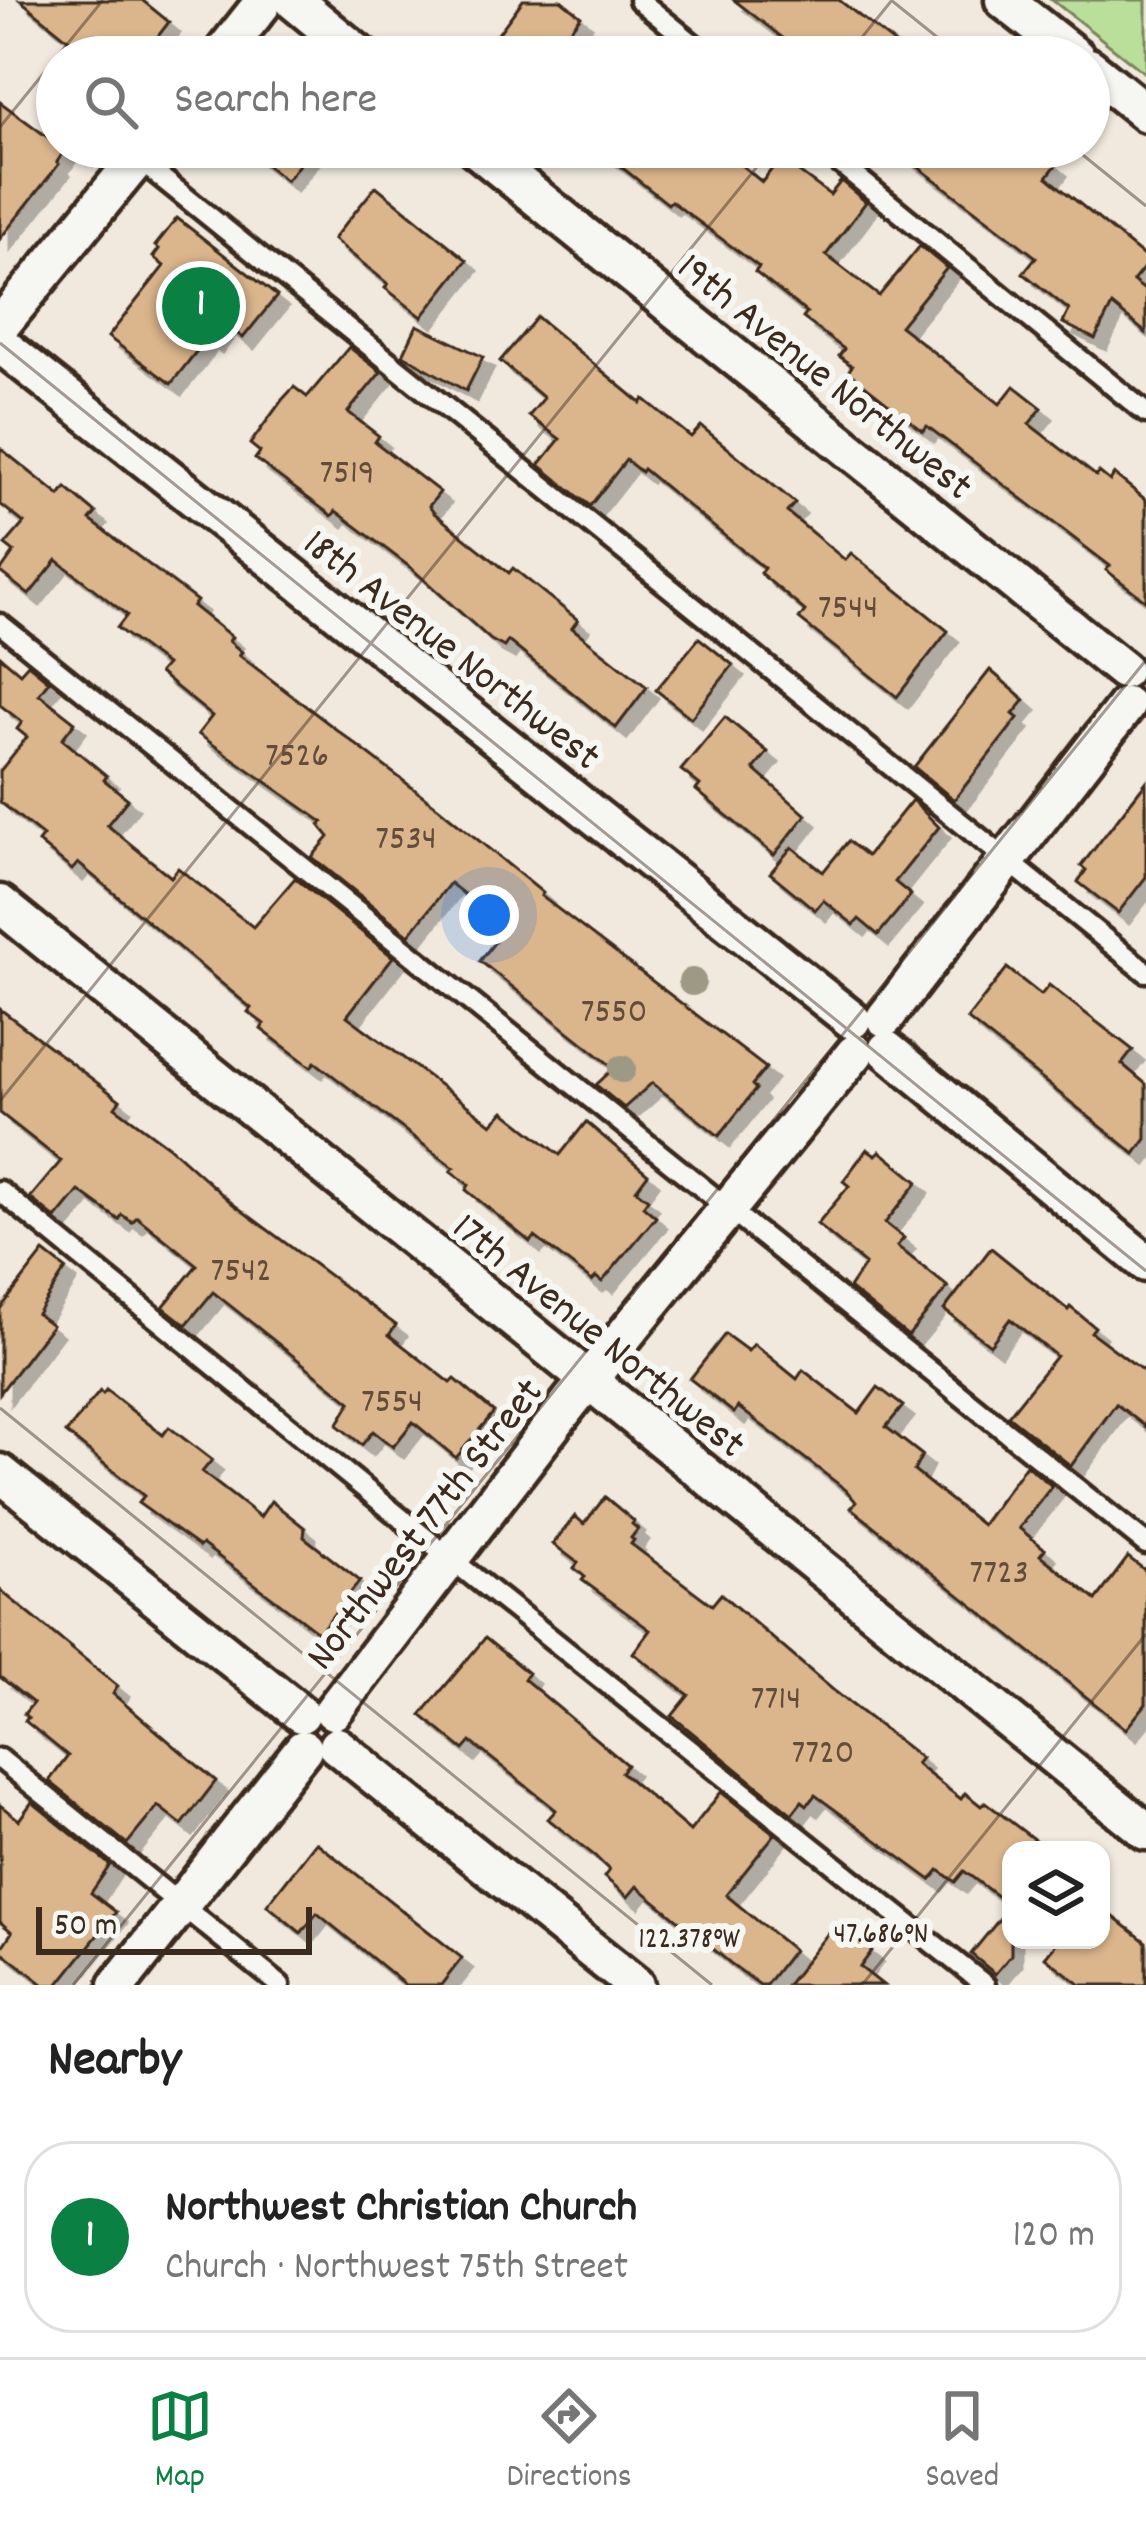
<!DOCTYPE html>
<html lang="en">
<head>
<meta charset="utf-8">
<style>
	:root { --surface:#fff; --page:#f2f2f2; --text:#222; --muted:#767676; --line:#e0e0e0; --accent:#0b8043 }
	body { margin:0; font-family:Dekko,sans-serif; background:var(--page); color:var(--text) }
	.controls { position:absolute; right:36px; bottom:36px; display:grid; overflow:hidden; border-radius:24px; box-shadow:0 3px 9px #0004 }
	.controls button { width:108px; height:108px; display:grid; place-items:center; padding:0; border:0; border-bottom:3px solid var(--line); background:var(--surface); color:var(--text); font:60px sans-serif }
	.scale { position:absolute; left:36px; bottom:30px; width:276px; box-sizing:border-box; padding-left:12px; border:6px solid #3b2a1e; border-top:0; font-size:33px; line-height:42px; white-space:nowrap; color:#3b2a1e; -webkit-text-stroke:9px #f6f6f2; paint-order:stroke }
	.you { position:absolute; left:489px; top:915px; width:42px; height:42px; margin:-30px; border:9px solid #fff; border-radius:50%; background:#1a73e8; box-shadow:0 0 0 18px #1a73e833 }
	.badge { display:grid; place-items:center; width:78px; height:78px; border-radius:50%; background:var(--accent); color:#fff; font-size:39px; font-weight:700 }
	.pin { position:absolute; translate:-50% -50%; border:6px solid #fff; box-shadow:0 3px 12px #0006 }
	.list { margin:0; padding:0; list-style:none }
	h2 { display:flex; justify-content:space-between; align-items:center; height:156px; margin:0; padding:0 48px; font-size:51px }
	h2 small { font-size:39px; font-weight:400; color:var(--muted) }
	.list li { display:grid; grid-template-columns:78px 1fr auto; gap:36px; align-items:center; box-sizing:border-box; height:192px; margin:0 24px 24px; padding:0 24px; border:3px solid var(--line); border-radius:48px }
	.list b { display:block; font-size:45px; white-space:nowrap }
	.list p { margin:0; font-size:39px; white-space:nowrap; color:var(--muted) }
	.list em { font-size:39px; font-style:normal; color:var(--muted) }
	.icon { flex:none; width:66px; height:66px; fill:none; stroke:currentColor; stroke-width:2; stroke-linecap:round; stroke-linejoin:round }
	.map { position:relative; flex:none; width:1146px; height:1985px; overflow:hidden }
	.search { position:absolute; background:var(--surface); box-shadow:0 3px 9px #0004; left:36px; right:36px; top:36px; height:132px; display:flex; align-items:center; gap:30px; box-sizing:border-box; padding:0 42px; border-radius:66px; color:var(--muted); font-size:45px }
	.sheet { height:372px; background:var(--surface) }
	nav { display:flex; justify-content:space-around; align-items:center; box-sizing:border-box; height:168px; border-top:3px solid var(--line); background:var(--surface); font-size:33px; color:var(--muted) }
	nav a { display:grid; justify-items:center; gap:6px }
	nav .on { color:var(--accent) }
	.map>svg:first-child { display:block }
</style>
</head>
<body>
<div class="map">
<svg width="1146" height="1985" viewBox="0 0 1146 1985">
	<defs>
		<filter id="shadow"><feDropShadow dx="11" dy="11" stdDeviation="0" flood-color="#0004"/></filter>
	</defs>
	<rect width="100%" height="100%" fill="#f1e9de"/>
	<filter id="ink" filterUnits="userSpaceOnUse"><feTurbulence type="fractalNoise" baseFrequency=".00833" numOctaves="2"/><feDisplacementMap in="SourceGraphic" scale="24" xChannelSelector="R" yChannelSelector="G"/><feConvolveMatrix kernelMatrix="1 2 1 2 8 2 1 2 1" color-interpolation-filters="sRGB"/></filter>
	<g filter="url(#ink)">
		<polygon fill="#b9df9a" stroke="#7a845c" stroke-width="3" points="1052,0 1146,0 1146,74"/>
		<g fill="#dbb58c" stroke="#3b2a1e" stroke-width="3" filter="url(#shadow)">
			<polygon points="20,0 142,0 169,22 142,57 90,57"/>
			<polygon points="523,0 561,0 581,16 565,36 591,57 481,57"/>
			<polygon points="734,0 839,0 912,57 807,57"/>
			<polygon points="0,102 65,150 57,162 59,164 0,239"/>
			<polygon points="244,147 313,147 286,181"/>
			<polygon points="596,147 719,147 762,182 780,158 830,195 841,181 866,202 826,255 879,296 920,246 947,268 900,326 1000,404 1014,386 1042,408 1029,424 1096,476 1099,472 1110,481 1114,474 1146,500 1146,601 1106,570 1110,566 927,426 923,431 848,372 852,366 839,356 844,349 803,318 807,313 755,272 759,267 671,201 668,204"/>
			<polygon points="892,147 1034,147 1056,165 1047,177 1146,258 1146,265 1133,281 1146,291 1146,333 1112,305 1095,339 1063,323 1069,310 1023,273 1036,257"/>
			<polygon points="376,186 467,260 422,317 385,288 388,284 333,239"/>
			<polygon points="177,218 277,296 243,338 225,324 211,342 206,339 171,384 108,337 164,266 153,257 159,249 155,246"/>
			<polygon points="537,317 641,403 644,399 691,437 701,426 795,503 787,512 845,560 851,553 948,631 897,697 799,619 805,611 760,573 764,568 643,469 641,472 626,460 590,506 539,465 560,439 529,416 544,398 500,361"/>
			<polygon points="417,325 483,357 466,391 403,355"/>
			<polygon points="349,347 381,372 348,412 379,436 375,442 440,492 429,506 434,513 509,573 513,568 578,620 572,628 647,687 616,728 508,641 504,647 491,640 411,568 336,511 332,516 255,459 260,452 250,444 282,400 294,387 307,397"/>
			<polygon points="0,448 60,496 66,488 96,513 90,520 197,601 193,606 232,637 229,641 242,652 239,655 439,808 543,893 541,896 766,1068 752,1085 756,1089 719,1136 652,1083 624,1108 596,1085 614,1068 480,961 500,935 492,929 498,921 450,883 409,935 312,857 329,837 320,826 323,822 198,734 212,716 159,673 166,665 117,628 127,615 57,560 29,595 0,572 14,552 5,545 24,523 0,504"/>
			<polygon points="699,638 733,665 691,718 656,690"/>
			<polygon points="0,656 20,673 28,664 49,681 39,694 75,722 62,739 107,776 104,780 128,799 107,825 171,877 178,868 253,927 295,878 393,957 347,1016 492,1124 504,1111 560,1155 586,1122 648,1174 636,1190 648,1199 643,1206 656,1217 602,1282 596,1277 592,1281 535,1237 530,1242 466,1190 469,1185 451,1171 454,1168 315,1062 311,1067 261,1029 264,1024 248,1012 251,1008 78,863 72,870 38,842 43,836 0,802 0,771 27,737 17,729 22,722 0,705"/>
			<polygon points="990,670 1025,700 1013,714 1018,718 954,800 914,767"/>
			<polygon points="725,717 768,752 754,769 806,815 774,855 696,790 700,785 681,770"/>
			<polygon points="1146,782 1146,877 1118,913 1078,882 1086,870 1081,866"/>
			<polygon points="912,800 939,827 895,882 911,895 878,935 859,919 854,925 823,900 815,910 770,873 792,847 823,872 848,841 867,856"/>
			<polygon points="1007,968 1041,995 1049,985 1133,1050 1122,1064 1146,1084 1146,1139 1135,1154 967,1019"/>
			<polygon points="0,1009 120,1100 115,1107 168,1146 233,1204 396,1325 389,1335 451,1383 455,1379 494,1412 456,1458 413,1422 393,1447 373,1431 362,1445 337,1425 351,1402 213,1292 186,1325 163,1307 197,1265 137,1217 132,1222 122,1215 119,1220 79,1191 56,1219 30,1198 61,1161 0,1113"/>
			<polygon points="867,1149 876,1155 880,1151 918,1182 885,1223 904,1238 897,1246 948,1287 908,1336 849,1288 865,1264 817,1224 849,1186 843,1181"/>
			<polygon points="991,1248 1068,1310 1070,1307 1095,1327 1091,1332 1146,1373 1146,1427 1116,1404 1071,1466 1008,1416 1056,1356 1010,1319 990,1345 944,1310"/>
			<polygon points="44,1252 66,1269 37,1314 52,1325 0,1393 0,1309"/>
			<polygon points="725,1334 748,1351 754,1344 797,1379 803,1370 859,1413 878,1387 903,1406 886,1427 922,1455 914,1471 982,1525 1026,1465 1052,1486 1019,1528 1045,1549 1040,1555 1096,1600 1128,1557 1146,1571 1146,1704 1126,1729 851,1508 856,1502 846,1490 738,1407 734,1413 690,1379"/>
			<polygon points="106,1390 163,1435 169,1427 212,1460 202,1472 260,1517 271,1501 305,1528 304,1537 360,1581 319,1633 202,1544 199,1547 138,1503 144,1496 66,1433 100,1391 103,1394"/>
			<polygon points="605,1497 634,1521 632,1524 638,1529 631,1538 634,1540 631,1544 712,1605 721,1594 833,1690 921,1758 916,1764 961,1799 965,1793 981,1806 985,1802 1048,1850 1011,1850 1011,1955 995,1974 971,1954 1010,1906 964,1871 955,1882 939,1870 931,1880 815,1795 807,1805 802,1801 792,1814 672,1716 689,1695 633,1653 650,1630 582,1580 585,1577 574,1568 578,1563 553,1544 575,1516 584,1524"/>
			<polygon points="0,1590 118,1686 113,1694 216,1781 182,1825 158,1806 127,1844 49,1781 68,1756 25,1721 28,1718 24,1714 33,1703 0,1677"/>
			<polygon points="485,1638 528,1673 524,1679 627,1765 621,1772 690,1831 721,1792 775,1834 726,1895 793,1950 766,1985 760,1985 730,1963 637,1886 628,1897 604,1877 609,1870 595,1856 548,1819 556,1810 471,1742 464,1750 421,1715"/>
			<polygon points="32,1802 110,1865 91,1893 116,1912 58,1985 44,1985 0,1950 12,1932 0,1922 0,1805 19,1820"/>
			<polygon points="316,1842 462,1958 441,1985 405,1985 317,1913 301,1933 267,1905"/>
			<polygon points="1101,1907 1146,1942 1146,1985 1081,1985 1045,1957 1059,1940 1101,1940"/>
			<polygon points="836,1923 872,1951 860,1967 883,1985 787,1985"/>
		</g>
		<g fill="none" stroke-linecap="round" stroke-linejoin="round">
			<g stroke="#3b2a1e" stroke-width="27">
				<g id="service">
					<polyline points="639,0 709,57"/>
					<polyline points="820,147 1146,413"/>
					<polyline points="138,159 1146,972"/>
					<polyline points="0,624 1146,1544"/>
					<polyline points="0,1191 451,1559 985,1985"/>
					<polyline points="0,1759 280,1985"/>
				</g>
			</g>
			<g stroke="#3b2a1e" stroke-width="45">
				<g id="minor">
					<polyline points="1004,0 1076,57"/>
					<polyline points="294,1 362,57"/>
					<polyline points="220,57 262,4"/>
					<polyline points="1089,67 1146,113"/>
					<polyline points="474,147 1123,670"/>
					<polyline points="0,326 147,147"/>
					<polyline points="0,344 852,1020"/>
					<polyline points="0,904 1146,1831"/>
					<polyline points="885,1018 1126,706"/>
					<polyline points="887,1050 1146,1263"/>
					<polyline points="0,1473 301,1714"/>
					<polyline points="333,1711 571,1401 855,1053"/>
					<polyline points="337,1746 635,1985"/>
					<polyline points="118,1985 303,1749"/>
				</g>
			</g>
			<use href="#service" stroke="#f6f6f2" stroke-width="18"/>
			<use href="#minor" stroke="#f6f6f2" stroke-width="36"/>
		</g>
		<g fill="#9e9985">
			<circle cx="692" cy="982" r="14"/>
			<circle cx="622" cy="1069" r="14"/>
		</g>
	</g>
	<path fill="none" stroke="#3b2a1e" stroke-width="3" stroke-opacity="0.45" d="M891,0L962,57M846,57L892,0M0,127L103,0M1073,147L1146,206M0,343L1146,1271M0,1101L773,147M0,1408L712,1985M73,1985L1146,660M862,1985L1146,1634"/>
	<g text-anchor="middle" stroke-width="12" stroke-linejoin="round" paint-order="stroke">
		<g font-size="36" fill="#634d3a">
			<text x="347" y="482">7519</text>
			<text x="848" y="617">7544</text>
			<text x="297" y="765">7526</text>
			<text x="406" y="848">7534</text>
			<text x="614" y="1021">7550</text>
			<text x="241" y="1280">7542</text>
			<text x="392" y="1411">7554</text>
			<text x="999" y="1582">7723</text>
			<text x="776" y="1708">7714</text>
			<text x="823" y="1762">7720</text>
		</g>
		<g font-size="42" fill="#3b2a1e" stroke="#f6f6f2">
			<text transform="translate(827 374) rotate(39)" y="15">19th Avenue Northwest</text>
			<text transform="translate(454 647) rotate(38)" y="15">18th Avenue Northwest</text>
			<text transform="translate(601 1333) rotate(39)" y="15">17th Avenue Northwest</text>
			<text transform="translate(422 1522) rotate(-52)" y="15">Northwest 77th Street</text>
		</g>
	</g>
	<g font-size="30" text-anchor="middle" fill="#3b2a1e" stroke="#f6f6f2" stroke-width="12" stroke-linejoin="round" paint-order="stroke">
		<text x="881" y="1942">47.686°N</text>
		<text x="689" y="1947">122.378°W</text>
	</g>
</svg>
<div class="controls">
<button><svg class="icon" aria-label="layers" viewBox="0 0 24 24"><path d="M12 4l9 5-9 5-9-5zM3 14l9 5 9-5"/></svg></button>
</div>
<div class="scale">50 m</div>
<div class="you"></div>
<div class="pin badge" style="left:201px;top:306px">1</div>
<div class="search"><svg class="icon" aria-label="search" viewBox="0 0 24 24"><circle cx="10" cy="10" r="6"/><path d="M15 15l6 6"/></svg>Search here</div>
</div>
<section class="sheet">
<h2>Nearby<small></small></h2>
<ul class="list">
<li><span class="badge">1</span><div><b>Northwest Christian Church</b><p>Church · Northwest 75th Street</p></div><em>120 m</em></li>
</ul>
</section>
<nav>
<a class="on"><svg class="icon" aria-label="map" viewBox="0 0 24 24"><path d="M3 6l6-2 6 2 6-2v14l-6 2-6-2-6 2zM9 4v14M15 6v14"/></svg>Map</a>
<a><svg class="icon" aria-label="directions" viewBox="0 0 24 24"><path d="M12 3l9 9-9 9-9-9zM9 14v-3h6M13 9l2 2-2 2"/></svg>Directions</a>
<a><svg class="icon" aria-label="saved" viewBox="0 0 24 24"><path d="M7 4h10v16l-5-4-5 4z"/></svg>Saved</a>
</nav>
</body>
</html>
